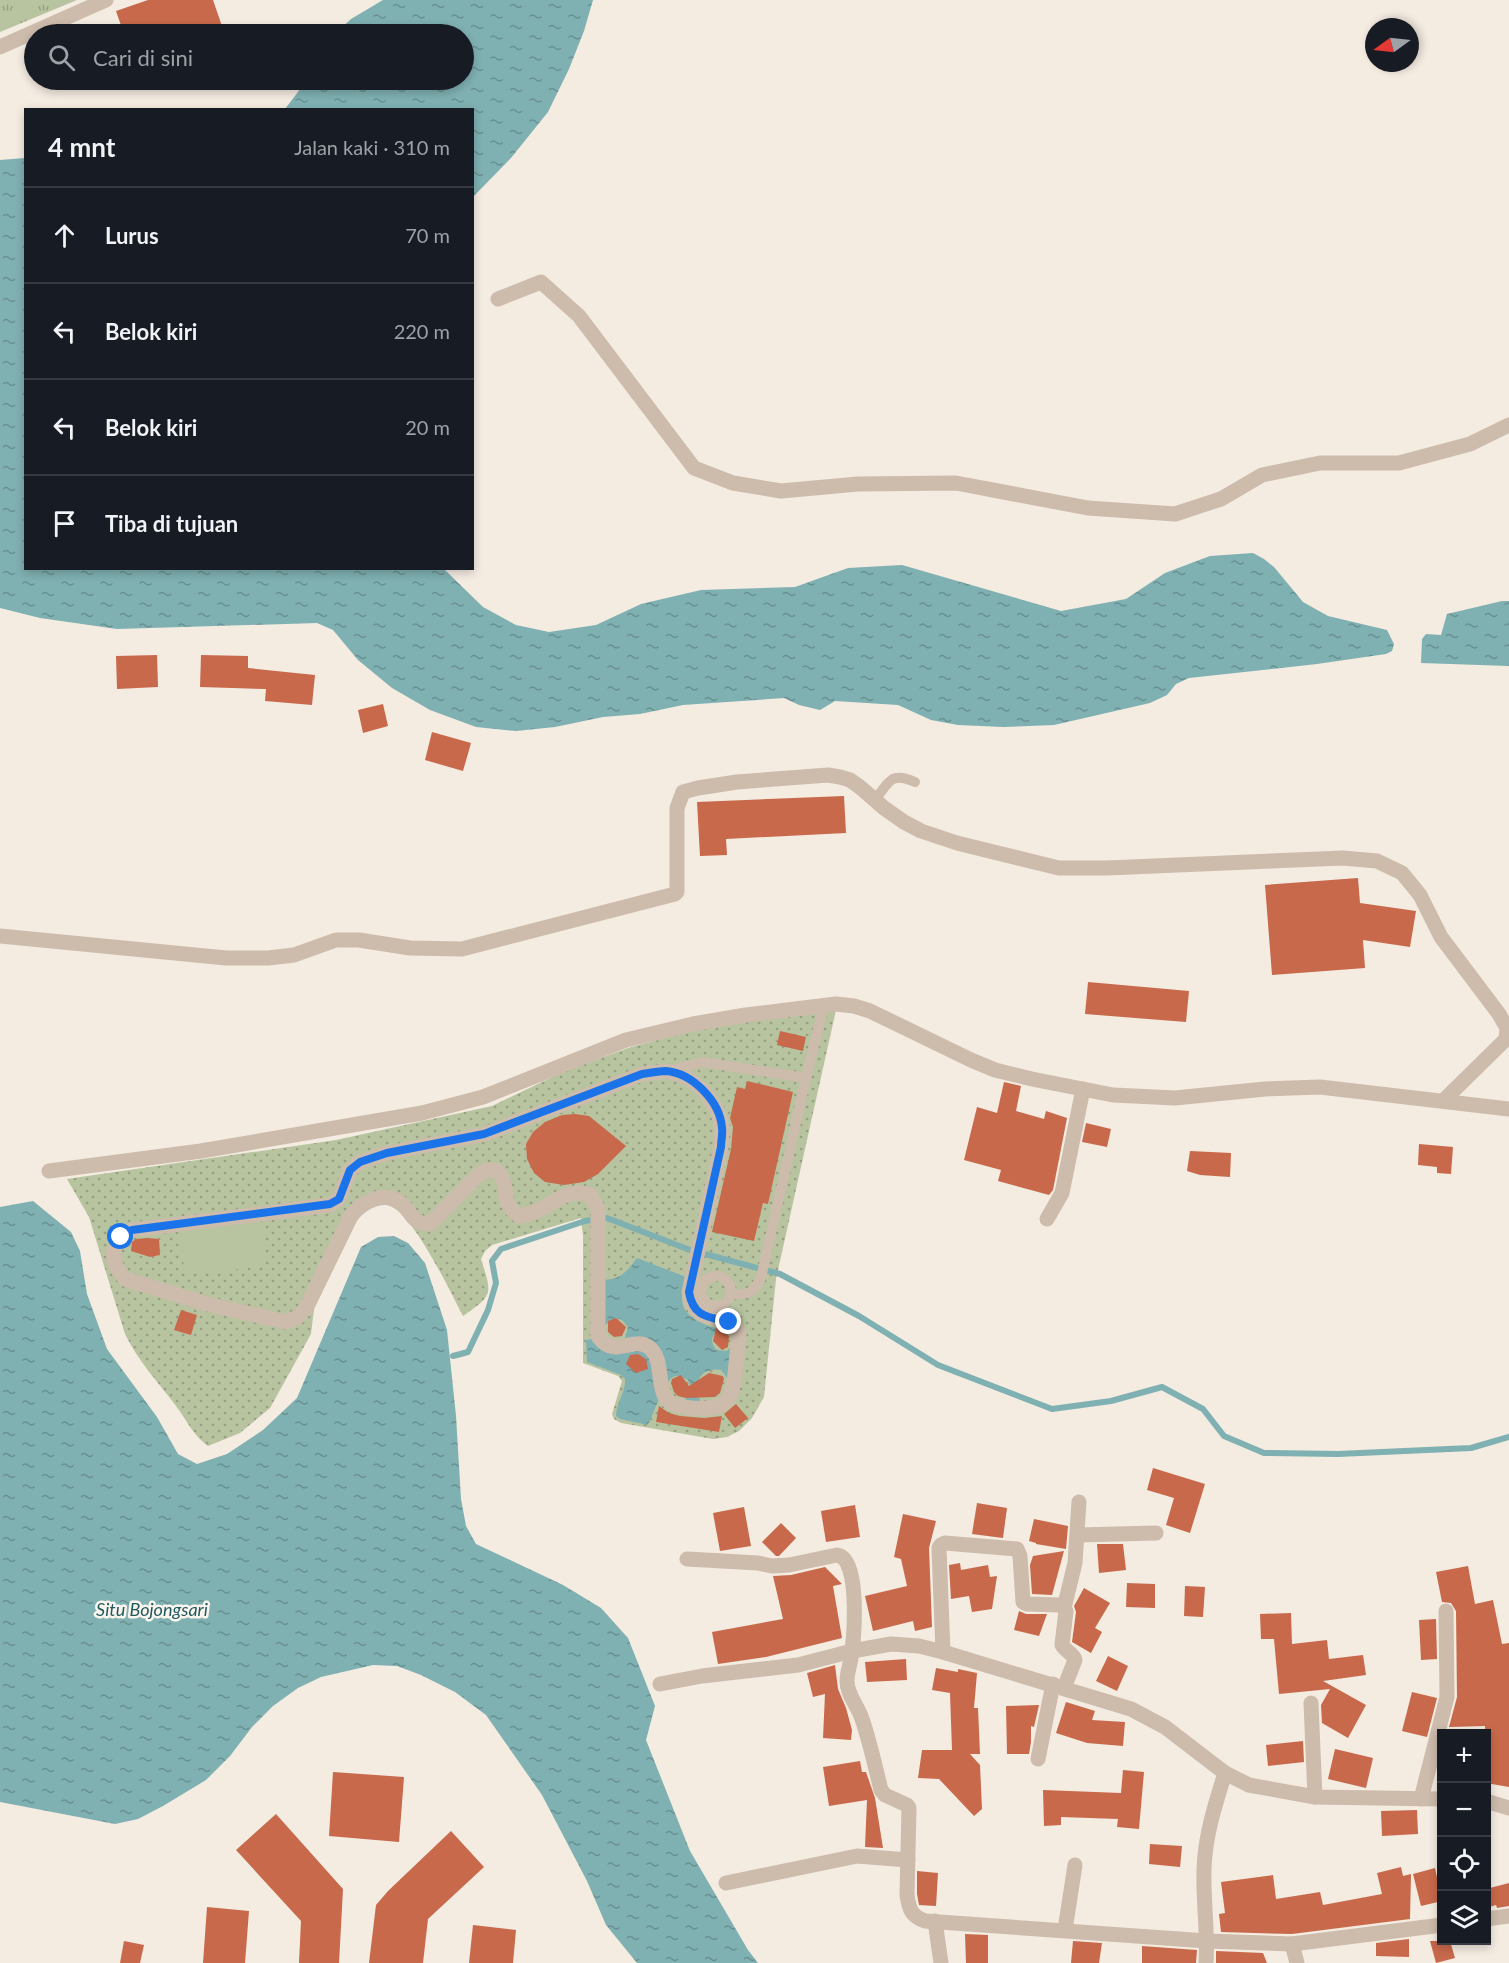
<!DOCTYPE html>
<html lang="id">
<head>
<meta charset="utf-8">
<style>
	:root { --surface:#171b24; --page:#20242c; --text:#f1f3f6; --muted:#9ea1a6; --line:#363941 }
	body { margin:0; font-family:Lato,sans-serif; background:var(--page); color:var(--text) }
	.controls { position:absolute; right:18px; bottom:18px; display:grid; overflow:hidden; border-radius:0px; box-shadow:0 3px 9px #0003 }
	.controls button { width:54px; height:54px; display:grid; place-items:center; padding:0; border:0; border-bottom:2px solid var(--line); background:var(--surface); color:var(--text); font:30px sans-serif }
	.compass { position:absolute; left:1365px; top:18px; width:54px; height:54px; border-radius:50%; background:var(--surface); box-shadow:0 3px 9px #0003; rotate:255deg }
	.stop { position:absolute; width:18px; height:18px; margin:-14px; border:4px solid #1a73e8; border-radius:50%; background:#fff }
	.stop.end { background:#1a73e8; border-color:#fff; box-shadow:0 2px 6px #0008 }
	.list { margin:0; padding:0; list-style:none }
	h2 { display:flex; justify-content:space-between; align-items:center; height:78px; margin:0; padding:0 24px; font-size:26px }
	h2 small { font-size:20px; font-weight:400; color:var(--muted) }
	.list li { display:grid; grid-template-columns:39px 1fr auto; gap:18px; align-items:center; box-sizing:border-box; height:96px; padding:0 24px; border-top:2px solid var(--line) }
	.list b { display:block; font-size:22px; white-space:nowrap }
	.list em { font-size:20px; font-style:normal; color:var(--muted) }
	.icon { flex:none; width:33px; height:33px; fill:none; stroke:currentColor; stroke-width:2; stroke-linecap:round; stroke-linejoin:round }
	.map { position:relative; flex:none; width:1509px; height:1963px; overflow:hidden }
	.search { position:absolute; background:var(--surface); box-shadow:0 3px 9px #0003; left:24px; top:24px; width:450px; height:66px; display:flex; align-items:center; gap:15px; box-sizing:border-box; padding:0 21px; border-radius:33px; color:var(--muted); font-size:22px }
	.panel { position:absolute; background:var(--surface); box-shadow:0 3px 9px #0003; left:24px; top:108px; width:450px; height:462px; border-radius:0px }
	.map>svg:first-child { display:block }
</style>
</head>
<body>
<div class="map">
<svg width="1509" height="1963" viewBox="0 0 1509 1963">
	<defs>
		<pattern id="grass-tufts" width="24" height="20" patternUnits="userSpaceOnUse" patternTransform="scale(1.5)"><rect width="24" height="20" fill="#b8c4a0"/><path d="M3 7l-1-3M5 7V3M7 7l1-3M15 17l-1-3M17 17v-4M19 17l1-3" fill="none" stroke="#97a083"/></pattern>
		<pattern id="park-dots" width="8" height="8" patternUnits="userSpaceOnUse" patternTransform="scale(1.5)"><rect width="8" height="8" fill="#b8c4a0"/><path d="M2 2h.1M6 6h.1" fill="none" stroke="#97a083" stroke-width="1.8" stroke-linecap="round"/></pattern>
		<pattern id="water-ripples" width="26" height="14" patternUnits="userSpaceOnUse" patternTransform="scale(1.5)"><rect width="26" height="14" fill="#7fb0b2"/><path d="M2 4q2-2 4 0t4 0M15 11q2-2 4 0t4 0" fill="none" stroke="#699091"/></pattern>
	</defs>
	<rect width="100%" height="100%" fill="#f4ebe1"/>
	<polygon fill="url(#grass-tufts)" points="0,0 77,0 0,32"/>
	<path fill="url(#park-dots)" d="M836,1010L776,1279L764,1397L752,1418L739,1431L727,1437L713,1439L621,1423L614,1419L612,1414L622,1381L618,1376L583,1363V1236L581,1218L492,1245L485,1251L481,1259C492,1294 494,1295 463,1316C450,1291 415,1218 392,1207C379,1201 369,1207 359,1216L314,1309L311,1334L270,1408L240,1433L208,1446C192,1434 188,1422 176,1406C158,1382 138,1361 125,1334L89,1217L67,1179L336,1140L492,1106L565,1071L631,1047L721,1023Z"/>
	<polygon fill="#b8c4a0" points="261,1220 266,1266 185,1275 179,1230"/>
	<g fill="url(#water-ripples)">
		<polygon points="383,0 593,0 584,31 569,69 548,112 511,158 473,197 472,110 285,109 307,80 464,80 464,34 335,34 351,19"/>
		<polygon points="25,158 26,568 444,569 483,607 516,625 549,632 596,625 641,604 701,590 795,587 848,568 902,565 1061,611 1126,599 1165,573 1210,556 1253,553 1264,559 1274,567 1303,602 1328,616 1387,630 1394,644 1392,651 1386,654 1317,664 1189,678 1176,684 1167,695 1150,703 1054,725 1003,727 958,725 931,720 898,705 835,701 820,710 799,705 784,698 683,705 640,714 603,717 555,727 516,731 476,727 430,710 392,688 358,660 333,630 317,623 117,629 40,618 0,608 0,160"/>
		<polygon points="1502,601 1509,601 1509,666 1421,663 1422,639 1426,634 1441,635 1447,614"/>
		<polygon points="33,1201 71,1232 80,1251 87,1294 107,1349 157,1417 178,1454 197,1464 227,1454 263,1430 297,1398 361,1247 378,1237 394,1236 408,1243 425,1263 447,1330 456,1416 461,1499 466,1526 476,1544 563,1585 601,1608 628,1638 655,1706 646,1740 690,1851 748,1950 758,1963 637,1963 606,1925 587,1881 542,1795 486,1715 455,1692 421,1675 397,1666 373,1665 321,1677 298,1688 273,1706 252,1727 230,1756 206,1780 163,1806 138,1819 115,1824 0,1802 0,1207"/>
		<path d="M637,1258L686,1277C675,1310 687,1319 718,1329C711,1337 710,1341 716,1350L727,1351L733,1345L729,1382L722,1370C700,1366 691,1384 701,1402L684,1401C691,1393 692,1390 688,1380C683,1378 678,1374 673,1377C664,1382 653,1415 648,1425L620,1419L616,1416C616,1403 626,1392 625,1379L621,1375L587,1362L586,1340L592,1339C597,1350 609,1356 621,1354L628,1327L622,1320L615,1318L604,1326L602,1280C620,1280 627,1272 637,1258Z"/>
	</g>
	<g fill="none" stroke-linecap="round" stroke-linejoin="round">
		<polyline stroke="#7fb0b2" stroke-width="6" points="453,1356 468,1352 488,1310 496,1283 492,1261 501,1249 585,1221 607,1218 690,1250 780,1274 859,1316 938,1365 1052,1409 1111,1401 1162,1387 1203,1409 1224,1436 1264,1453 1338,1454 1471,1448 1509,1437"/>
	</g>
	<g fill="#c8694b">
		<polygon points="148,0 213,0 223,29 208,34 124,34 116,11"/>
		<polygon points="157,655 158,687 117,689 116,656"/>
		<polygon points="201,655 248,656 248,668 315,675 312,705 265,701 266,689 200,687"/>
		<polygon points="383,704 388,726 363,733 358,710"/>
		<polygon points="432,732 471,743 463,771 425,760"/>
		<polygon points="844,796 846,833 726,839 727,855 700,856 697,802"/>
		<polygon points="1358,878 1360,903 1416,911 1410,947 1363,940 1365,968 1272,975 1265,885"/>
		<polygon points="1088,982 1189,991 1186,1022 1085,1014"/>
		<polygon points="780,1031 806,1037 803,1051 777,1045"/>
		<polygon points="747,1081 793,1092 768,1204 763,1203 754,1241 712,1232 731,1149 733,1127 730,1118 737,1087 745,1089"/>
		<polygon points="1004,1082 1021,1086 1016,1111 1044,1119 1046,1111 1067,1118 1053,1190 1049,1195 998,1181 1001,1170 964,1160 977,1107 997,1113"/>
		<polygon points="575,1114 589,1116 626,1146 598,1174 584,1182 564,1185 545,1182 534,1173 527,1159 526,1144 533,1132 545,1122 562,1115"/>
		<polygon points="1086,1123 1111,1129 1107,1147 1082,1142"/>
		<polygon points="1419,1144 1453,1147 1451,1174 1437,1173 1437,1167 1418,1165"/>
		<polygon points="1190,1151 1231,1153 1230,1177 1200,1175 1187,1171"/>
		<polygon points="148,1238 159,1239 160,1255 150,1257 131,1251 132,1242 136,1239"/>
		<polygon points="181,1310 197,1315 191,1335 174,1330"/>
		<polygon points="616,1318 626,1327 622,1336 614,1337 608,1332 608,1321"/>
		<polygon points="716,1328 723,1331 729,1336 728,1347 722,1350 713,1341"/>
		<polygon points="638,1354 646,1359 648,1369 636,1373 626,1364 630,1355"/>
		<polygon points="709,1373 723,1376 724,1379 720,1393 715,1397 686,1398 678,1396 674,1392 671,1383 672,1379 681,1375 689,1386"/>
		<polygon points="736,1404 748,1418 735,1428 724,1414"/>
		<polygon points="659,1406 669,1413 680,1416 704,1418 722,1416 719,1432 656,1422"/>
		<polygon points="1153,1468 1205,1484 1190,1533 1166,1525 1174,1498 1147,1490"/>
		<polygon points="977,1503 1007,1508 1003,1538 972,1534"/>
		<polygon points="855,1505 860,1537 826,1542 821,1511"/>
		<polygon points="744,1507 751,1546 720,1551 713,1513"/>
		<polygon points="903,1514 936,1521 929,1548 932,1627 915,1631 913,1621 873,1631 865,1596 907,1586 901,1559 894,1557"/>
		<polygon points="1034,1519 1068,1526 1066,1549 1036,1544 1036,1543 1029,1541"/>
		<polygon points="781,1523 796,1538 779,1556 776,1556 762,1542"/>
		<polygon points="1097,1544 1123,1544 1126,1570 1099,1573"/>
		<polygon points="1064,1551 1052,1595 1032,1594 1030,1565 1033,1556"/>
		<polygon points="960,1563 961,1570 988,1565 990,1577 997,1576 992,1609 972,1612 969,1596 951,1599 949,1565"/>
		<polygon points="1468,1566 1475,1604 1493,1600 1502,1644 1509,1643 1509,1787 1486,1783 1485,1726 1449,1727 1457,1697 1456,1611 1451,1603 1442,1602 1436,1572"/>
		<polygon points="825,1567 842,1584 833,1586 842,1638 766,1657 718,1664 712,1632 783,1619 773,1576 791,1575"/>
		<polygon points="1127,1583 1155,1584 1155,1608 1126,1607"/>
		<polygon points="1185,1586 1205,1587 1203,1617 1184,1616"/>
		<polygon points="1084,1588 1110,1603 1095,1628 1102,1632 1091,1653 1072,1642 1076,1612 1074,1606"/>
		<polygon points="1019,1611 1026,1614 1047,1614 1039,1636 1014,1630"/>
		<polygon points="1291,1613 1292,1644 1327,1640 1329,1659 1363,1655 1366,1675 1323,1681 1366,1705 1348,1738 1322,1723 1321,1705 1330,1689 1279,1694 1274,1639 1261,1639 1260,1614"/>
		<polygon points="1436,1619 1437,1659 1421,1660 1419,1620"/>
		<polygon points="1108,1656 1128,1666 1117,1691 1096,1681"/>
		<polygon points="906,1659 907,1680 867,1682 865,1662"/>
		<polygon points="835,1665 838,1689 846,1708 852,1730 851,1740 823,1738 825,1694 813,1697 807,1673"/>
		<polygon points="936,1668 958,1672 958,1669 977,1673 974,1708 978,1708 980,1754 970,1754 980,1765 982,1809 974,1816 939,1779 918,1778 922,1750 952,1750 950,1693 932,1690"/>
		<polygon points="1412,1692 1437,1698 1427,1737 1402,1731"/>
		<polygon points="1066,1702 1095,1711 1092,1720 1125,1722 1123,1746 1087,1743 1056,1733"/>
		<polygon points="1039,1705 1034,1727 1031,1726 1031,1742 1029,1754 1007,1754 1006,1706"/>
		<polygon points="1303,1741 1304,1762 1268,1766 1266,1745"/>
		<polygon points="1335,1749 1373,1758 1366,1788 1328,1779"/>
		<polygon points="860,1761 862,1772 866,1772 875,1798 883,1848 865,1847 867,1800 829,1806 823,1767"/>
		<polygon points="1123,1770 1144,1772 1139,1829 1117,1827 1118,1819 1061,1817 1061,1825 1044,1826 1043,1790 1121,1793"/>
		<polygon points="333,1772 404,1777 399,1842 329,1836"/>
		<polygon points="1417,1810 1418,1834 1382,1836 1381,1811"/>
		<polygon points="276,1814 343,1889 339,1963 299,1963 301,1921 236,1850"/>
		<polygon points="451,1831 484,1867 428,1919 423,1963 369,1963 376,1905 388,1891"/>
		<polygon points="1150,1844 1182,1846 1180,1867 1149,1864"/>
		<polygon points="1401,1867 1403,1876 1411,1874 1410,1919 1292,1934 1221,1932 1219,1914 1225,1913 1221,1882 1273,1875 1276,1899 1320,1892 1323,1905 1382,1894 1377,1873"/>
		<polygon points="1435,1868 1442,1901 1421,1906 1413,1874"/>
		<polygon points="917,1871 938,1873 936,1906 919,1905 917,1894"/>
		<polygon points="1509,1883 1509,1906 1497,1908 1496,1905 1486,1908 1486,1889"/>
		<polygon points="207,1907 249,1911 245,1963 203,1963"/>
		<polygon points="473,1925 516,1930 513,1963 469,1963"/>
		<polygon points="965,1934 988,1935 988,1963 966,1963"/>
		<polygon points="1409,1939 1409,1957 1376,1956 1376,1943"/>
		<polygon points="124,1941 144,1945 140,1963 120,1963"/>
		<polygon points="1073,1941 1102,1943 1099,1963 1071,1963"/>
		<polygon points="1430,1941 1450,1941 1455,1958 1436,1963"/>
		<polygon points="1142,1946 1197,1950 1196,1963 1142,1963"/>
		<polygon points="1216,1951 1263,1953 1267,1963 1216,1963"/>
	</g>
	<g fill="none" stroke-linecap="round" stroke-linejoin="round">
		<g stroke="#cdbbac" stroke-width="10">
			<path d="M875,800C889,782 891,771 915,782"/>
			<polyline points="667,1071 703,1062 806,1078 824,1005"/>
			<circle cx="716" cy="1291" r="15"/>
			<path d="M730,1294C749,1295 752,1294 761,1278L806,1078"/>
		</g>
		<g stroke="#cdbbac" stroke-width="15">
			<polyline points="0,47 106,0"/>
			<polyline points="498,299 541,282 579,316 694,468 733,483 781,491 858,484 956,483 1088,508 1175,514 1221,499 1262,475 1320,463 1399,463 1470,444 1509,425"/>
			<polyline points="0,936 226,958 268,958 294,955 336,940 359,940 410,948 462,949 675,894 677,892 677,808 683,792 698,788 737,782 828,775 840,777 850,780 860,787 884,808 904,822 921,831 957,843 1059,868 1107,868 1343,858 1377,861 1402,873 1420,895 1441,937 1499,1014 1507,1028 1506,1039 1444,1100"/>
			<path d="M667,1071L688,1078L705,1092L717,1110L722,1126L721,1147L689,1292C695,1331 727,1308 739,1333C738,1347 736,1361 735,1374C731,1405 724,1410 693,1408C683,1407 671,1407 665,1397C657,1382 663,1361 651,1349C635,1333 616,1361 598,1336V1209L590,1195C561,1185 548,1214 519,1216C496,1199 514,1189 496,1170H487L477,1176L430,1224C411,1224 413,1213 401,1203C384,1190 362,1202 351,1216L306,1308L298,1317L286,1322L207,1304L125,1279C108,1259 109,1245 132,1230L330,1205L339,1199L350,1170L360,1162L387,1153L485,1134L642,1074Z"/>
			<polyline points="49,1171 201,1151 422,1113 483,1097 626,1040 693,1024 746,1015 836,1004 854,1006 870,1011 971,1060 995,1070 1032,1079 1113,1095 1175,1098 1265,1089 1320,1087 1509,1109"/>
			<polyline points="1047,1219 1062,1193 1083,1089"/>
			<polyline points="1078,1535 1156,1533"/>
			<path d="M687,1559L758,1563L772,1566L789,1565L837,1555C861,1558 854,1639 851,1658C850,1665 847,1673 847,1681C847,1695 858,1706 862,1719C870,1742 875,1766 881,1790L885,1795L907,1805L909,1808L907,1895C909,1909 911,1916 925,1921L1207,1941L1292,1944L1442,1925"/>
			<polyline points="1064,1608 1075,1563 1079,1502"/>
			<path d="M943,1652L939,1548L941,1545L945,1543L1017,1549L1020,1556L1023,1602L1027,1604L1061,1605L1066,1611L1062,1645C1066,1652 1073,1653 1075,1660L1064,1688"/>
			<polyline points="660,1684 702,1676 798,1665 852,1651 891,1644 919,1646 943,1652 1131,1709 1165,1727 1225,1773 1249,1785 1315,1797 1442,1799"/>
			<polyline points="1311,1703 1315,1797"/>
			<polyline points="1038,1759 1053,1684"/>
			<polyline points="1421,1799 1447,1697 1446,1611"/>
			<polyline points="1486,1801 1509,1808"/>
			<polyline points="726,1883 857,1856 908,1860"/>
			<polyline points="1486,1919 1509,1916"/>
			<polyline points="935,1921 941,1963"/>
			<polyline points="1065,1930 1075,1865"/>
			<polyline points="1292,1944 1297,1963"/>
			<path d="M1206,1963C1208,1932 1203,1901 1204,1869C1205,1836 1215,1805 1225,1773"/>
		</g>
	</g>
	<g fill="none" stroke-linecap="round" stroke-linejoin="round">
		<path stroke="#1a73e8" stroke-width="8" d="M121,1237L132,1230L330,1204L339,1199L350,1170L360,1162L387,1153L484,1134L642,1074C650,1073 659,1071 666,1071C692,1073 720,1101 722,1128C723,1134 721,1140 721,1147L689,1292C693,1317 708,1317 729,1322"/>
	</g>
	<g text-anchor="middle" stroke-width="5" stroke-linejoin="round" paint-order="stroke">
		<g font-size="18" font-style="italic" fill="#1f5a5e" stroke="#fbf5ee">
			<text x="152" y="1616">Situ Bojongsari</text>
		</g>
	</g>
</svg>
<div class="controls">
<button>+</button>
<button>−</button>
<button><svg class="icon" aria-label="locate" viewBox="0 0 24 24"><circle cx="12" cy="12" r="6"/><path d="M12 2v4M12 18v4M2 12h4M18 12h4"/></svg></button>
<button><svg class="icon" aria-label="layers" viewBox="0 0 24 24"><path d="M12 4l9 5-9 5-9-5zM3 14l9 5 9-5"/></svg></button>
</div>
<svg class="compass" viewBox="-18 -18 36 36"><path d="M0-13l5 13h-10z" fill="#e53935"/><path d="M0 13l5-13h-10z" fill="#9ea1a6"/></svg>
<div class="stop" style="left:121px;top:1237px"></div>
<div class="stop end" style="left:729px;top:1322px"></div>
<div class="search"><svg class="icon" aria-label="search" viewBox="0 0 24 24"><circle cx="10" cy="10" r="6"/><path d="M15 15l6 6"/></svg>Cari di sini</div>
<section class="panel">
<h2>4 mnt<small>Jalan kaki · 310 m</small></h2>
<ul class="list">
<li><svg class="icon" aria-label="ahead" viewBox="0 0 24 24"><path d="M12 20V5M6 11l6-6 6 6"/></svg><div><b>Lurus</b></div><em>70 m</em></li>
<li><svg class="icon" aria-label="left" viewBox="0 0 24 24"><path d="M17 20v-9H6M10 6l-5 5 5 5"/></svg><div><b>Belok kiri</b></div><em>220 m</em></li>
<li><svg class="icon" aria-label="left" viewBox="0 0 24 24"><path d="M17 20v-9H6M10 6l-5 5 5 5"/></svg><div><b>Belok kiri</b></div><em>20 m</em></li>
<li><svg class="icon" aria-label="arrive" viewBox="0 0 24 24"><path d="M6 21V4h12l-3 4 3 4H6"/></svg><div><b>Tiba di tujuan</b></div></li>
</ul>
</section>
</div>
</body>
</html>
